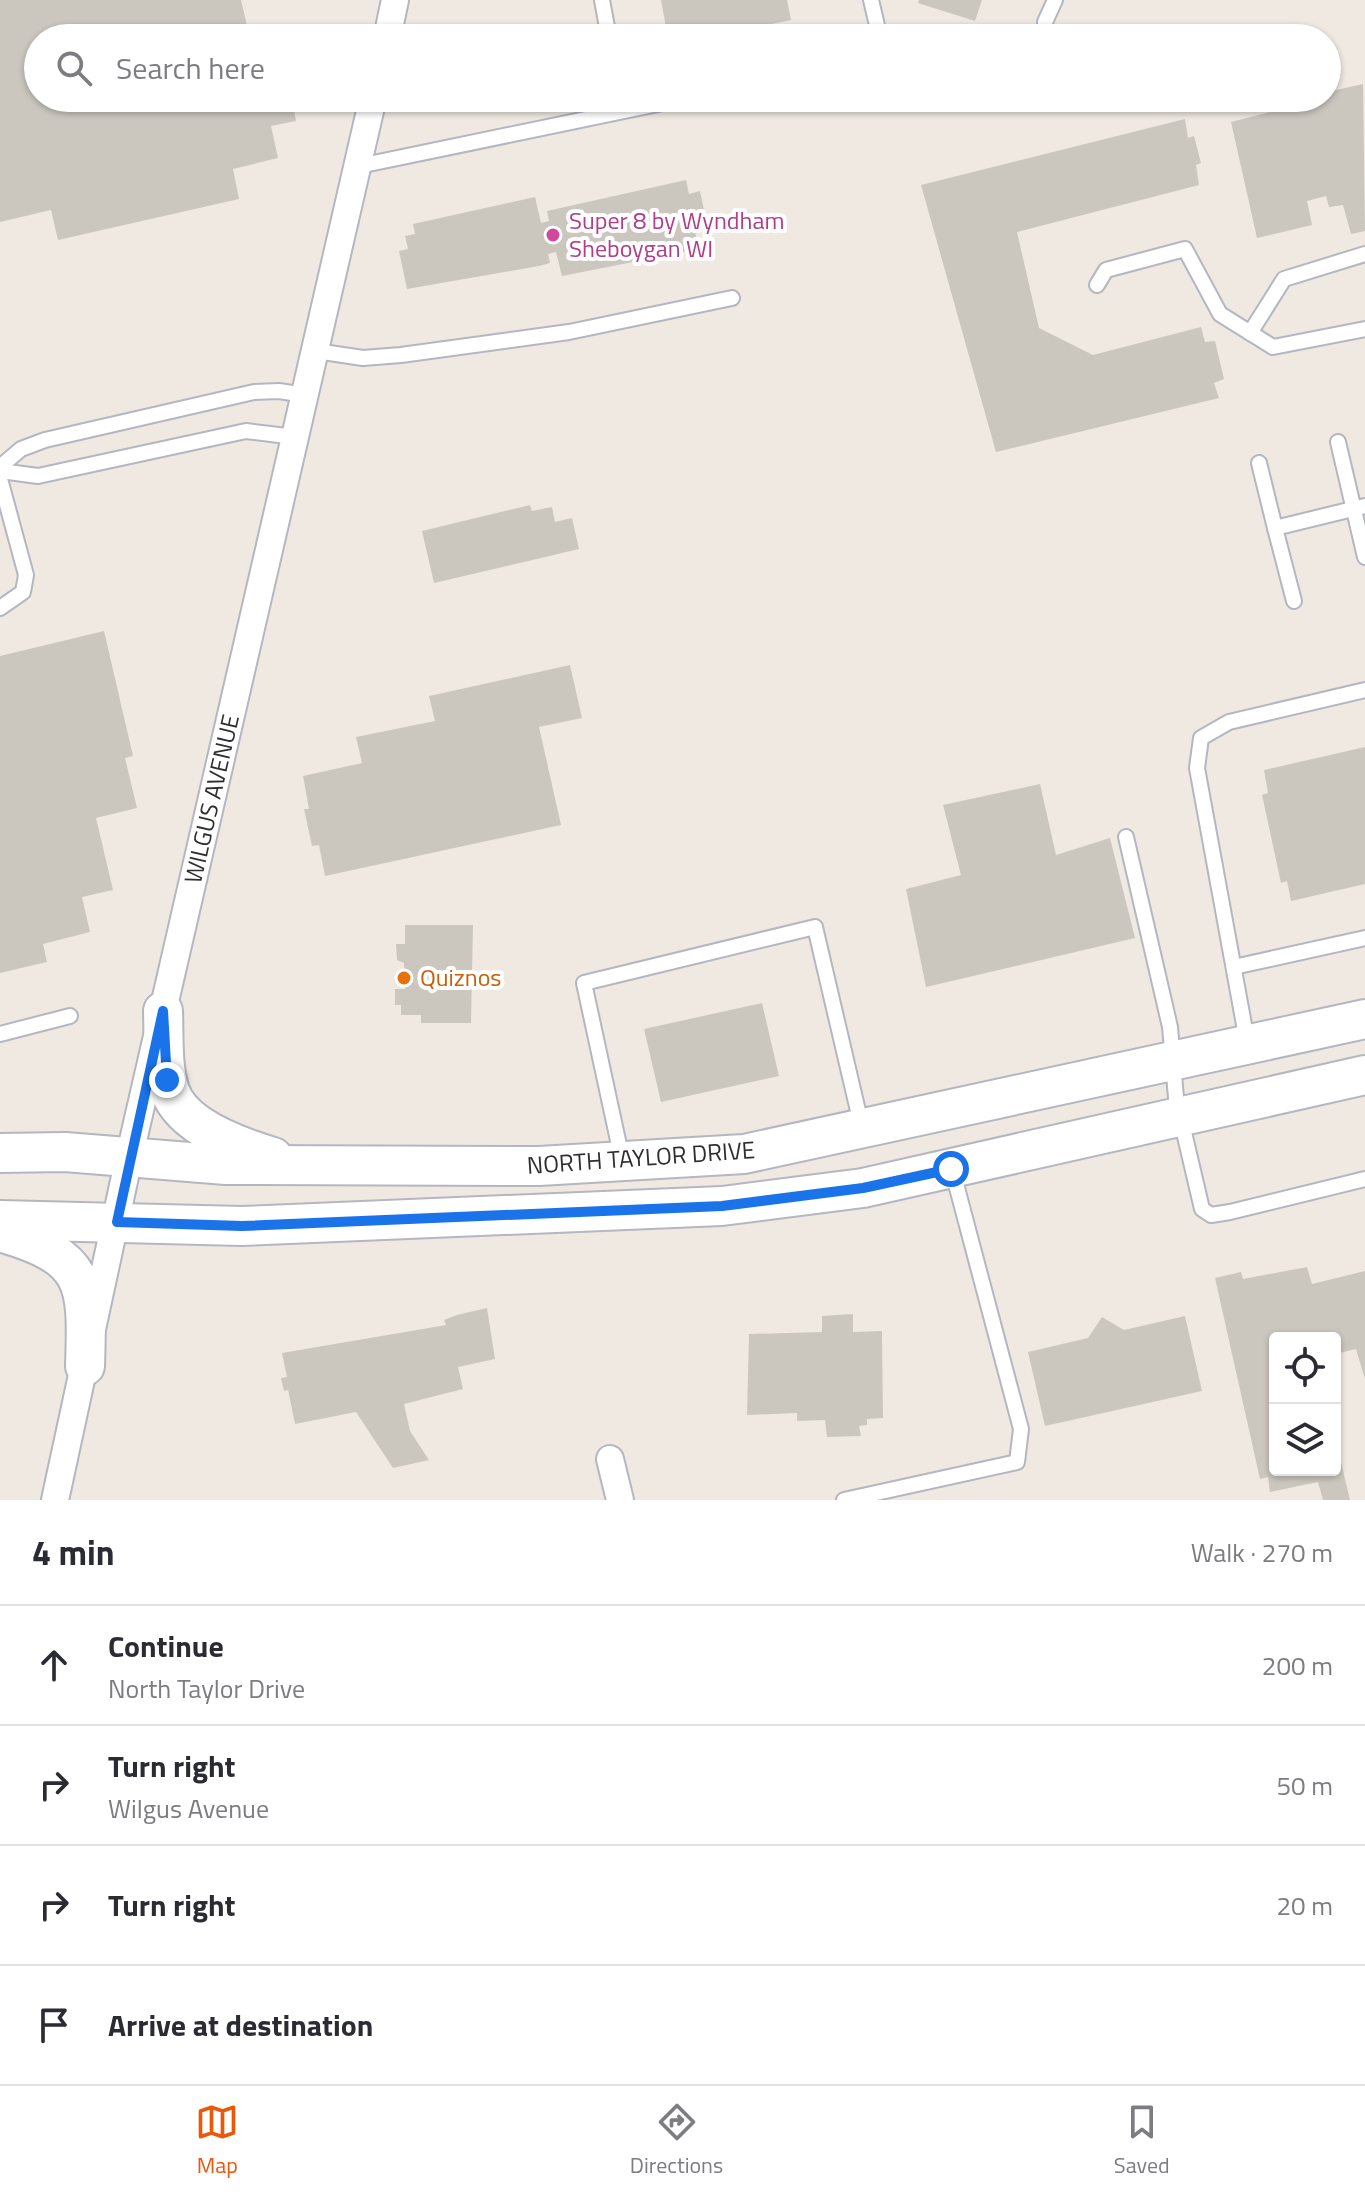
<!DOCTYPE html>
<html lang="en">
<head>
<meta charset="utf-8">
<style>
	:root { --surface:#fff; --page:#f7f7f7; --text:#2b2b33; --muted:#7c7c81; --line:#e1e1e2; --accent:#ea580c }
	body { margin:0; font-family:"Titillium Web",sans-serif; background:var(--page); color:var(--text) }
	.controls { position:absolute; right:24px; bottom:24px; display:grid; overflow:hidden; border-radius:8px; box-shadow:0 2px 6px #0004 }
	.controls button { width:72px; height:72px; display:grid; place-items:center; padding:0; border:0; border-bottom:2px solid var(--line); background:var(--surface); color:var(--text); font:40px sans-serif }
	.stop { position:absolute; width:24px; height:24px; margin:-18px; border:6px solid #1a73e8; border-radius:50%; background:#fff }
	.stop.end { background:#1a73e8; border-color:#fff; box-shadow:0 2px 8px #0008 }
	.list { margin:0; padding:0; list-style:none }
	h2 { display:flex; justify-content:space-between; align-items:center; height:104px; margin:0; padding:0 32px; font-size:34px }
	h2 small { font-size:26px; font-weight:400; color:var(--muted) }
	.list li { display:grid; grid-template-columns:52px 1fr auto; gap:24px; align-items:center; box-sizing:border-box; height:120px; padding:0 32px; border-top:2px solid var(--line) }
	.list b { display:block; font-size:30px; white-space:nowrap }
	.list p { margin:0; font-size:26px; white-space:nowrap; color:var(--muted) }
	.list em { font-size:26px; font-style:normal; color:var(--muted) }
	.icon { flex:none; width:44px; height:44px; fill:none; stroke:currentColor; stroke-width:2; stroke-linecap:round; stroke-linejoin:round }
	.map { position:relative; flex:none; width:1365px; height:1500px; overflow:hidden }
	.search { position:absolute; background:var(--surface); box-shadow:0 2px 6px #0004; left:24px; right:24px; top:24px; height:88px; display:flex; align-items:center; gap:20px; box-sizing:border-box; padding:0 28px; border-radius:44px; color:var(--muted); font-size:30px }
	.sheet { height:584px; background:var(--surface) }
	nav { display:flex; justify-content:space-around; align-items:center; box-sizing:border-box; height:112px; border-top:2px solid var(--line); background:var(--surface); font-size:22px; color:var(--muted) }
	nav a { display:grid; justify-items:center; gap:4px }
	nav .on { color:var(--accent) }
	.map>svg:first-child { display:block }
</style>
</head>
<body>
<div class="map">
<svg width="1365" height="1500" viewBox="0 0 1365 1500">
	<rect width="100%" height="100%" fill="#efe9e1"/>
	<g fill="#cbc7bf">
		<polygon points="0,0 241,0 250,38 38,38 38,98 264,98 265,102 292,98 296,121 271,126 278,158 233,169 239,199 58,240 51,210 0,222"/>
		<polygon points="661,0 787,0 791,20 705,38 668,38"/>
		<polygon points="919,0 982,0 975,21 918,3"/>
		<polygon points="1363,84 1365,231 1351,234 1343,205 1329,207 1326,196 1307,201 1312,225 1257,238 1231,122 1294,106 1294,100 1327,98 1327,92"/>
		<polygon points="1185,119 1188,138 1194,136 1201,163 1196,165 1199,185 1017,232 1039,328 1093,355 1201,327 1205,342 1215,341 1224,379 1214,383 1219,398 996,452 921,185"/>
		<polygon points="686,180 689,194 700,191 707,224 694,227 699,249 562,276 556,252 548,254 550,263 539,266 407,289 399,251 408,249 405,236 415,234 413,224 535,197 541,223 549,221 547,211"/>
		<polygon points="530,505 532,511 552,507 555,522 572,518 579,549 434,583 422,531"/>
		<polygon points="104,631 133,756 125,758 137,808 96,818 113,890 82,897 90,932 43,944 47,962 0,973 0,656"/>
		<polygon points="570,665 582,718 539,727 561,825 325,876 319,845 312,846 304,809 309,809 303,776 362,763 356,737 435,721 429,696"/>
		<polygon points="1365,747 1365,884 1291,901 1287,881 1281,883 1262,795 1268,793 1264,770"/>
		<polygon points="1040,784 1056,855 1110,838 1135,938 926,987 906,889 961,875 943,805"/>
		<polygon points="405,925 473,925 471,1023 421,1023 421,1015 401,1015 401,1005 395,1005 395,989 405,989 404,963 397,960 396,944 405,944"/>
		<polygon points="762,1003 779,1076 661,1102 644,1029"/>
		<polygon points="1307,1267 1312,1284 1365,1271 1365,1379 1356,1349 1335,1354 1335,1338 1275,1338 1275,1470 1335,1470 1336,1441 1350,1500 1323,1500 1318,1482 1270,1492 1268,1477 1260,1479 1215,1278 1241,1272 1243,1279"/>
		<polygon points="487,1308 495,1359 458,1367 463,1389 404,1404 410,1431 429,1460 393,1468 356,1412 295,1424 288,1390 284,1391 281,1378 287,1377 282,1353 446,1325 444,1320 457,1315"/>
		<polygon points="853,1314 853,1332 882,1331 883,1418 867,1419 867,1425 859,1426 861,1436 827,1437 825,1420 797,1421 797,1413 747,1415 749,1334 822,1332 822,1316"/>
		<polygon points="1185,1316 1202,1391 1045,1426 1028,1352 1088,1338 1102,1317 1124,1330"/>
	</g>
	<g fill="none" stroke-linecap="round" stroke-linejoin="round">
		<g stroke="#b4b7c1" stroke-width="18">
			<g id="lane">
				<polyline points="602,0 609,38"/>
				<polyline points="871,0 880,38"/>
				<polyline points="1045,38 1045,22 1055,0"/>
				<polyline points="359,166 687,98"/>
				<polyline points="1097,285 1106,270 1185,249 1220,314 1273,347 1365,329"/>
				<polyline points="1250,333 1284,279 1365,254"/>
				<polyline points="316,351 363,358 401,355 569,332 732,298"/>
				<polyline points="1338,442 1365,557"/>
				<polyline points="1259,463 1275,528"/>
				<polyline points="0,467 21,449 45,440 254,392 279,391 305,395"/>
				<polyline points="0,471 38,476 246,431 295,437"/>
				<polyline points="0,479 26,575 23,592 0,608"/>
				<polyline points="1294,601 1275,528 1365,506"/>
				<polyline points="1126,837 1170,1027 1176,1098 1202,1209 1211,1215 1230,1212 1365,1179"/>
				<polyline points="1234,967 1365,938"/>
				<polyline points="0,1034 70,1016"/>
				<polyline points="1247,1041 1197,768 1201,738 1229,722 1365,690"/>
				<polyline points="622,1159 584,983 815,927 862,1128"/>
				<polyline points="844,1500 1017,1462 1021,1429 952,1169"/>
			</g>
		</g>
		<g stroke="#b4b7c1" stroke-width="30">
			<g id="street">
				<polyline points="387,38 395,0"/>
				<polyline points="610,1459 620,1500"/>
				<polyline points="55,1500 129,1158 373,98"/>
			</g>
		</g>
		<g stroke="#b4b7c1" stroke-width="42">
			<g id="secondary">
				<path d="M163,1011C164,1037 162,1067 170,1091C182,1127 240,1147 273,1157"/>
				<polyline points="0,1153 65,1152 226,1165 539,1166 744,1154 1365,1019"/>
				<polyline points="0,1220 242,1226 722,1206 863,1188 1365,1075"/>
				<path d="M0,1232C87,1257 88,1281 85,1366"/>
			</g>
		</g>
		<use href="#lane" stroke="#fff" stroke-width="14"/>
		<use href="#street" stroke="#fff" stroke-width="26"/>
		<use href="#secondary" stroke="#fff" stroke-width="38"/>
	</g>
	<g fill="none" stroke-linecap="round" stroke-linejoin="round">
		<polyline stroke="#1a73e8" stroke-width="10" points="167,1080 163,1011 117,1222 242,1226 722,1206 863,1188 951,1169"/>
	</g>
	<circle fill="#d1479c" stroke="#fff" stroke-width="3" cx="553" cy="235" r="8"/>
	<circle fill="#e8710a" stroke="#fff" stroke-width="3" cx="404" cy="978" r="8"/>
	<g text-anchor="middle" stroke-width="8" stroke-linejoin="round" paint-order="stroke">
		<g font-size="24" fill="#b23c85" stroke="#fff" text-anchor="start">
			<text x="569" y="229">Super 8 by Wyndham<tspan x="569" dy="28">Sheboygan WI</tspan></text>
		</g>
		<g font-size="24" fill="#2e2e2e" stroke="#fff">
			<text transform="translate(212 799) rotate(-77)" y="8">WILGUS AVENUE</text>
			<text transform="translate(641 1158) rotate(-4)" y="8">NORTH TAYLOR DRIVE</text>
		</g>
		<g font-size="24" fill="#c56008" stroke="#fff" text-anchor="start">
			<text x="420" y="986">Quiznos</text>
		</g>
	</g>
</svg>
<div class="controls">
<button><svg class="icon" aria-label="locate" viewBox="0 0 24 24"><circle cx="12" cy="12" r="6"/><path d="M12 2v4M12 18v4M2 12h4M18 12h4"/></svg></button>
<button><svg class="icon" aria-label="layers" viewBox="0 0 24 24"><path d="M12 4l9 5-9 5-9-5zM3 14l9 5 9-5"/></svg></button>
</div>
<div class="stop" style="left:951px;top:1169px"></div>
<div class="stop end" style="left:167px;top:1080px"></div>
<div class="search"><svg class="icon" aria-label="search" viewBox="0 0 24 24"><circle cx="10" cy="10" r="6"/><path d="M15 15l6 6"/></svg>Search here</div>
</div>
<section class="sheet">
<h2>4 min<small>Walk · 270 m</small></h2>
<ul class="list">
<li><svg class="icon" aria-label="ahead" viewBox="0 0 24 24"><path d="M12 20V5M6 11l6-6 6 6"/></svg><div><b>Continue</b><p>North Taylor Drive</p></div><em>200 m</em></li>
<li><svg class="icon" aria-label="right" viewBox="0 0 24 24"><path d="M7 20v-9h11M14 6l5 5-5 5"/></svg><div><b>Turn right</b><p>Wilgus Avenue</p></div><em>50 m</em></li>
<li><svg class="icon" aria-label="right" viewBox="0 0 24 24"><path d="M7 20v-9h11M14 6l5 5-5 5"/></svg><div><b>Turn right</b></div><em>20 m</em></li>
<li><svg class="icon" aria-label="arrive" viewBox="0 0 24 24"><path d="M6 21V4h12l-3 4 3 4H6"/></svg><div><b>Arrive at destination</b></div></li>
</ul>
</section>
<nav>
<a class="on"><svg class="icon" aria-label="map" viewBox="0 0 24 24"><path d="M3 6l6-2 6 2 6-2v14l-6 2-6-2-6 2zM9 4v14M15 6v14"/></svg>Map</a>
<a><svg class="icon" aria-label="directions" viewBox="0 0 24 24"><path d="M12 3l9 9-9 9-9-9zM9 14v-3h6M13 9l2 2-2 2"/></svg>Directions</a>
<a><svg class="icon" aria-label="saved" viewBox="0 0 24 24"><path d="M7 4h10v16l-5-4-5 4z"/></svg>Saved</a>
</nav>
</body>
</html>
